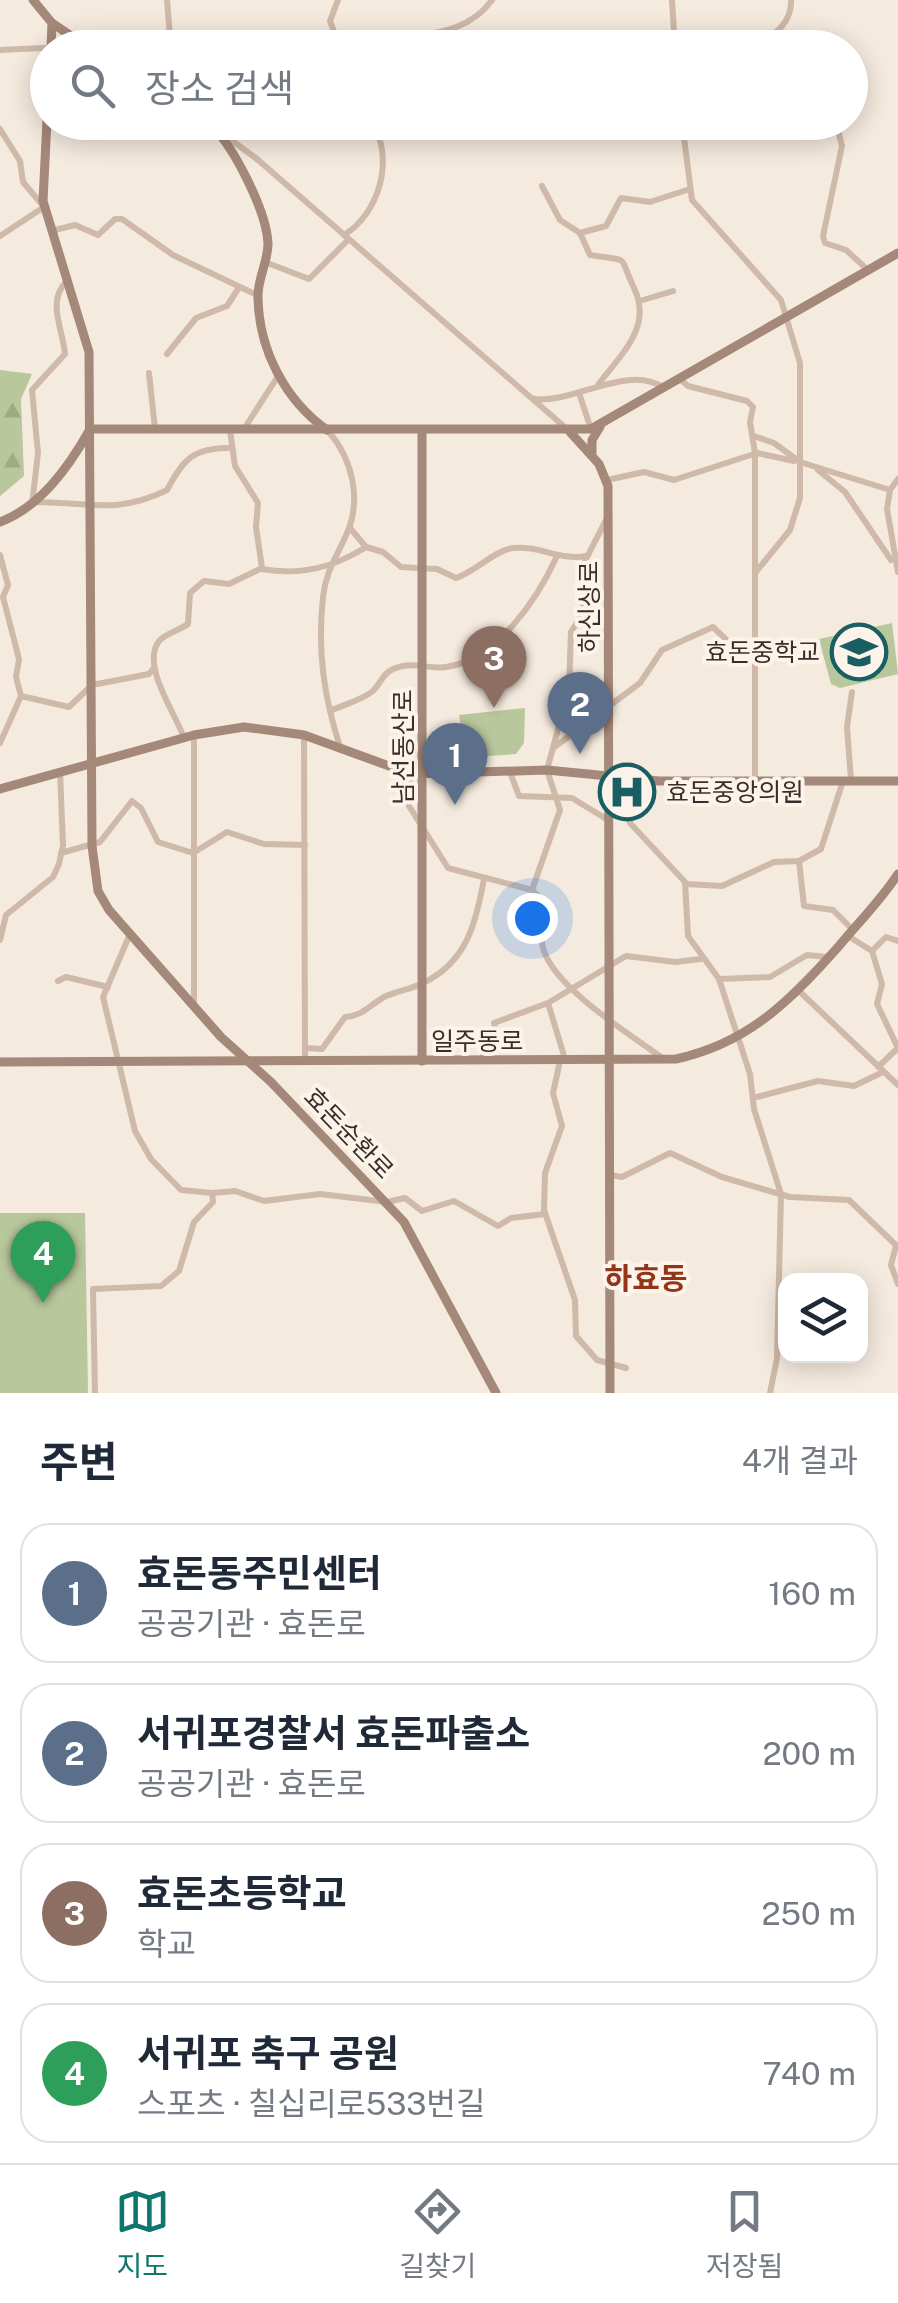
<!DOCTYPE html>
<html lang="ko">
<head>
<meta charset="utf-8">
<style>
	:root { --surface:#fff; --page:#f2f2f3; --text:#1f2937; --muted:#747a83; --line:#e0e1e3; --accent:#0f766e }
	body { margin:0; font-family:"Public Sans","Noto Sans KR",sans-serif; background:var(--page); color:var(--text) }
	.controls { position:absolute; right:30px; bottom:30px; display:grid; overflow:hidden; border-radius:20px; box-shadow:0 5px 25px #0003 }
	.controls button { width:90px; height:90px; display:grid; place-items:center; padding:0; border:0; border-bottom:2px solid var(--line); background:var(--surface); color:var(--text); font:50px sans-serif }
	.you { position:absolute; left:532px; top:918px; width:35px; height:35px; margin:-25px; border:8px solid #fff; border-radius:50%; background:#1a73e8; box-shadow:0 0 0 15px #1a73e833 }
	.badge { display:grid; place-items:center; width:65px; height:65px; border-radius:50%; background:var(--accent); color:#fff; font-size:32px; font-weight:700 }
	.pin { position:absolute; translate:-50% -82px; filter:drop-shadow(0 2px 5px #0008) }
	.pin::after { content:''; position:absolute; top:52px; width:35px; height:30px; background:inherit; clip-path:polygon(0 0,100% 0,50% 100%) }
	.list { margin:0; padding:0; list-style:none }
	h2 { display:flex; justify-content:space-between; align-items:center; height:130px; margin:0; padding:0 40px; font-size:42px }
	h2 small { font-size:32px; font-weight:400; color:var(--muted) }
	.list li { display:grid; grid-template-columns:65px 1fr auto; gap:30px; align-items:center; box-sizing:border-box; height:140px; margin:0 20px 20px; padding:0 20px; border:2px solid var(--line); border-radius:30px }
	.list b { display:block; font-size:38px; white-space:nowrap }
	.list p { margin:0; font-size:32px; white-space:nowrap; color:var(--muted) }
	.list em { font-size:32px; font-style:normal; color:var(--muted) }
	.icon { flex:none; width:55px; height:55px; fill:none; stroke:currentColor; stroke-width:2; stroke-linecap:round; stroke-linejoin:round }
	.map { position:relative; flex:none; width:898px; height:1393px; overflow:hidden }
	.search { position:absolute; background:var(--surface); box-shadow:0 5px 25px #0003; left:30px; right:30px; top:30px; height:110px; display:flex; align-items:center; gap:25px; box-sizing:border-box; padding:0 35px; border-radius:55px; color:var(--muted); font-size:38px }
	.sheet { height:770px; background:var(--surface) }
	nav { display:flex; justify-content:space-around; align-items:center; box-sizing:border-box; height:140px; border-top:2px solid var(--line); background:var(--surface); font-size:28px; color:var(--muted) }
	nav a { display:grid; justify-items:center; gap:5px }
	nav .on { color:var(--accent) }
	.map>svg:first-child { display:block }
</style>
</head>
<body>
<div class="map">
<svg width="898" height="1393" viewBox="0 0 898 1393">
	<defs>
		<pattern id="forest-firs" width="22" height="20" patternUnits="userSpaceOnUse" patternTransform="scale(2.5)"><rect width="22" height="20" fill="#b9c79c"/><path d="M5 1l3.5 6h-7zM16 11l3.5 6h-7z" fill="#a0ab86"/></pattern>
	</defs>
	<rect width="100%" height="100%" fill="#f5eade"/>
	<polygon fill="url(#forest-firs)" points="0,370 32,374 21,399 24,476 0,496"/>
	<g fill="#b9c79c">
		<polygon points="892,623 898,674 840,688 831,684 819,639"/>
		<polygon points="525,708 524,743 516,754 476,757 466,752 459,715"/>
		<polygon points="0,1213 85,1213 88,1393 0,1393"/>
	</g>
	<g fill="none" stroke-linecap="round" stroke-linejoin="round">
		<g stroke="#cfb9a8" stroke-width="6">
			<polyline points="167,0 171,48"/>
			<polyline points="338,0 330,21 340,48"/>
			<polyline points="672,0 675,48"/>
			<polyline points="819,46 819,48"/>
			<path d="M366,48C409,31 462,42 492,0"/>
			<path d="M755,48L760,38C778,37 792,18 791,0"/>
			<polyline points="0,50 85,46"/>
			<polyline points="682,122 692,200 781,300 800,363 800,498 790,530 755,573"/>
			<polyline points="836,122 842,146 823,236 825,243 846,250 868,270"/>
			<polyline points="0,129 20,161 23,182 44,207 0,236"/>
			<polyline points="223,134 257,159 567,429"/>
			<polyline points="542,186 560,220 580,233 606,226 621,198 650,202 690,189"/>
			<polyline points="51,231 75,225 98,235 115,219 122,219 173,255 257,295"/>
			<path d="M580,233L590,255C633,262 617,253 634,288C653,327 621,354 598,385"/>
			<path d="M344,235C379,214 396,157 371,122"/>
			<polyline points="265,262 309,279 348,240"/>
			<polyline points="643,300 673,291"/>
			<polyline points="167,354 196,318 227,306 238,289"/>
			<polyline points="149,373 155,429"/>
			<polyline points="681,380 688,386 747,401 753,407 750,422 755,453 755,781"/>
			<polyline points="579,393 591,429"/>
			<path d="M534,399C574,404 628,363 664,388"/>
			<polyline points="244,429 278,376"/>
			<path d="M329,432C352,459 362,499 347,533C337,557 326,570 323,597C317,651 324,698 341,750"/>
			<polyline points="754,436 774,443 800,462 890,490 887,509 898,572"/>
			<polyline points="818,470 845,492 891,560"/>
			<polyline points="607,480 644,472 674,480 757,453 794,461"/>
			<polyline points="890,490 898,479"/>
			<path d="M33,502C86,502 117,515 167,490C183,460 193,447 231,448"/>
			<path d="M32,504L38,453L32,390L65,354C63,329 46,301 67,281"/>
			<path d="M350,528L366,547L383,552L401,567L437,569L456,578C476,571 494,551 513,548C538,545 561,561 586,556"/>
			<polyline points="0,555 8,585 3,597 19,659 16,677 21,696 0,743"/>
			<path d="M262,569C300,576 333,568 366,547"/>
			<polyline points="21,696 69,707 92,685 149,674 153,669"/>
			<path d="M330,711C343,705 362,700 373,691C381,683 382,674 393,669C413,660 428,670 446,667C497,660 538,598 557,556"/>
			<polyline points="194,735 194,1005"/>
			<polyline points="304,735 305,1061"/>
			<path d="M184,738C176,714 139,663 160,640C167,633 180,630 188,624L190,593L204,581L229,584L262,568L256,527L258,503L235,466L230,430"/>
			<polyline points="553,748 640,683 662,650 713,627 735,648 754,649"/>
			<polyline points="510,772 519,796 572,798 608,820"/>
			<path d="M411,774L409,806L448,868L532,890L546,903C544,918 539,938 544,951C557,989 628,1033 661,1057"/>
			<polyline points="636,778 630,823 685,882 688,936 719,979 750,1074 754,1109 781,1194 777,1358 770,1393"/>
			<polyline points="851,780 847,727 852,692"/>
			<polyline points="61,853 100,842 132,801 141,808 158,842 193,853 227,832 264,844 305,845"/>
			<polyline points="799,861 804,906 833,910 853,930"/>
			<polyline points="686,884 722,886 774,862 799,861 821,849 843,781"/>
			<polyline points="532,890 560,810 547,770 569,688 571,632 583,613 585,561 607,518"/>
			<polyline points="848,936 872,951 882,984 877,1004 898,1048"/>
			<polyline points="0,940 6,915 53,877 59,864 63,845 60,771"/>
			<polyline points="872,951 886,937 898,941"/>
			<polyline points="719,979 770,977 807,955 827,957"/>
			<polyline points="58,981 66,977 108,987"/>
			<polyline points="799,991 898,1085"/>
			<polyline points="548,1003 565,1059"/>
			<path d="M305,1048L322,1049L345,1017C365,1015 369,1005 386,996C398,991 411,989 423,983C467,962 476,923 484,879"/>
			<polyline points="482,1059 486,1043 496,1037 494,1023 548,1003 626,956 675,962 701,959"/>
			<polyline points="560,1061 553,1093 562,1126 545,1173 544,1210 575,1300 576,1336 597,1360 626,1368"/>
			<polyline points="878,1067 898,1048"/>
			<polyline points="753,1098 818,1081 854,1086 883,1072"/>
			<polyline points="610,1175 622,1177 670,1153 722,1177 790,1197 849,1200 898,1247"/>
			<polyline points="212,1193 235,1191 264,1201 320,1194 387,1202 405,1198 422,1211 454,1201 498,1226 511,1218 545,1214"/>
			<polyline points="896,1246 891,1265 898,1284"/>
			<polyline points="95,1393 93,1289 161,1286 179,1271 194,1222 213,1202 212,1193 181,1190 151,1159 135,1131 103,997 130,934"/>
		</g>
		<g stroke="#a48879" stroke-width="9">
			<polyline points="33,0 52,23 89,48"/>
			<polyline points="51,48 52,23"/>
			<polyline points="48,100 43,201 89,352 92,846 98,891 109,910 221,1037 271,1082 404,1222 496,1393"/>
			<path d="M207,122C232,141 267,212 268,244C268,262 257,280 258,298C259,350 285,400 327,430"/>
			<polyline points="90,429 591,429 898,253"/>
			<polyline points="570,432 599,464 608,486 610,1393"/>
			<polyline points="592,453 592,440 600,427"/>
			<path d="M0,522C40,507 68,468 89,431"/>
			<polyline points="0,789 194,735 244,727 304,735 411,774 547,770 659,781 898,781"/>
			<polyline points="422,1061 422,432"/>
			<path d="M0,1062L676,1059C749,1043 791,1000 839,946C859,922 881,900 898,874"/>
		</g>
	</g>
	<defs>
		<g id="school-ring" transform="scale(2.875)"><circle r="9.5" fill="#fcf4eb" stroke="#195e62" stroke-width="1.5"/><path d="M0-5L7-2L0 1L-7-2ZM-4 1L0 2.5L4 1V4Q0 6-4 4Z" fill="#195e62"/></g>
		<g id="hospital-ring" transform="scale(2.875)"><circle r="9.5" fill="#fcf4eb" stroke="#195e62" stroke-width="1.5"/><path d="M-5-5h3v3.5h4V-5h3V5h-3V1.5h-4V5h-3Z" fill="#195e62"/></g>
	</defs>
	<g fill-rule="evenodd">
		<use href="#school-ring" x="859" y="652"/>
		<use href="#hospital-ring" x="627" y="792"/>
	</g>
	<g text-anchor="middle" stroke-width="8" stroke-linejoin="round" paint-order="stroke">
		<g font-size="25" fill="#3b2e29" stroke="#fcf4eb">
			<text transform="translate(589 607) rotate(-90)" y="9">하신상로</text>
			<text transform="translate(403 747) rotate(-90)" y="9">남선동산로</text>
			<text x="477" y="1050">일주동로</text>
			<text transform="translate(349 1133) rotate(46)" y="9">효돈순환로</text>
		</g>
		<g font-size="25" fill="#3b2e29" stroke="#fcf4eb" text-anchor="end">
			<text x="820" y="661">효돈중학교</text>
			<text x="666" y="801" text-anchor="start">효돈중앙의원</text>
		</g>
		<g font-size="30" font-weight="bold" fill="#943418" stroke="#fcf4eb">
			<text x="646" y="1289">하효동</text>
		</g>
	</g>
</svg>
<div class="controls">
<button><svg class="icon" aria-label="layers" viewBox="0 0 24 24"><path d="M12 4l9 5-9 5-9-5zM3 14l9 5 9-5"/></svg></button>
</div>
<div class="you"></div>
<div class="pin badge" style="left:455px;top:805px;background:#5c6f8a">1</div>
<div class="pin badge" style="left:580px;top:754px;background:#5c6f8a">2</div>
<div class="pin badge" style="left:494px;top:708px;background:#8d6e63">3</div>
<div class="pin badge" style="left:43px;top:1303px;background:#2e9e5b">4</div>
<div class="search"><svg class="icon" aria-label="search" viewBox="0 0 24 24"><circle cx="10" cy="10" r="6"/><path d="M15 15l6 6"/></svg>장소 검색</div>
</div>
<section class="sheet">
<h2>주변<small>4개 결과</small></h2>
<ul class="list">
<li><span class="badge" style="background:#5c6f8a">1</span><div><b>효돈동주민센터</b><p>공공기관 · 효돈로</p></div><em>160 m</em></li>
<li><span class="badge" style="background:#5c6f8a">2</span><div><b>서귀포경찰서 효돈파출소</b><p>공공기관 · 효돈로</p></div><em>200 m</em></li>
<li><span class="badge" style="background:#8d6e63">3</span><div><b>효돈초등학교</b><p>학교</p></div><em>250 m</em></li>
<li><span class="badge" style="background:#2e9e5b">4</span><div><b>서귀포 축구 공원</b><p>스포츠 · 칠십리로533번길</p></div><em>740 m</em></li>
</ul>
</section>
<nav>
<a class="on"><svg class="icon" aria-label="map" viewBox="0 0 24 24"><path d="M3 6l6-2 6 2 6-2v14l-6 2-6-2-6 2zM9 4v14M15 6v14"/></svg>지도</a>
<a><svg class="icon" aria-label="directions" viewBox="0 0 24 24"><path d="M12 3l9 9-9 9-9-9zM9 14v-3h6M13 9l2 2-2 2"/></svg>길찾기</a>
<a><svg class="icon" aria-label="saved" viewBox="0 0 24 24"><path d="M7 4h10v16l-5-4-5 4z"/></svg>저장됨</a>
</nav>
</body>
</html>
